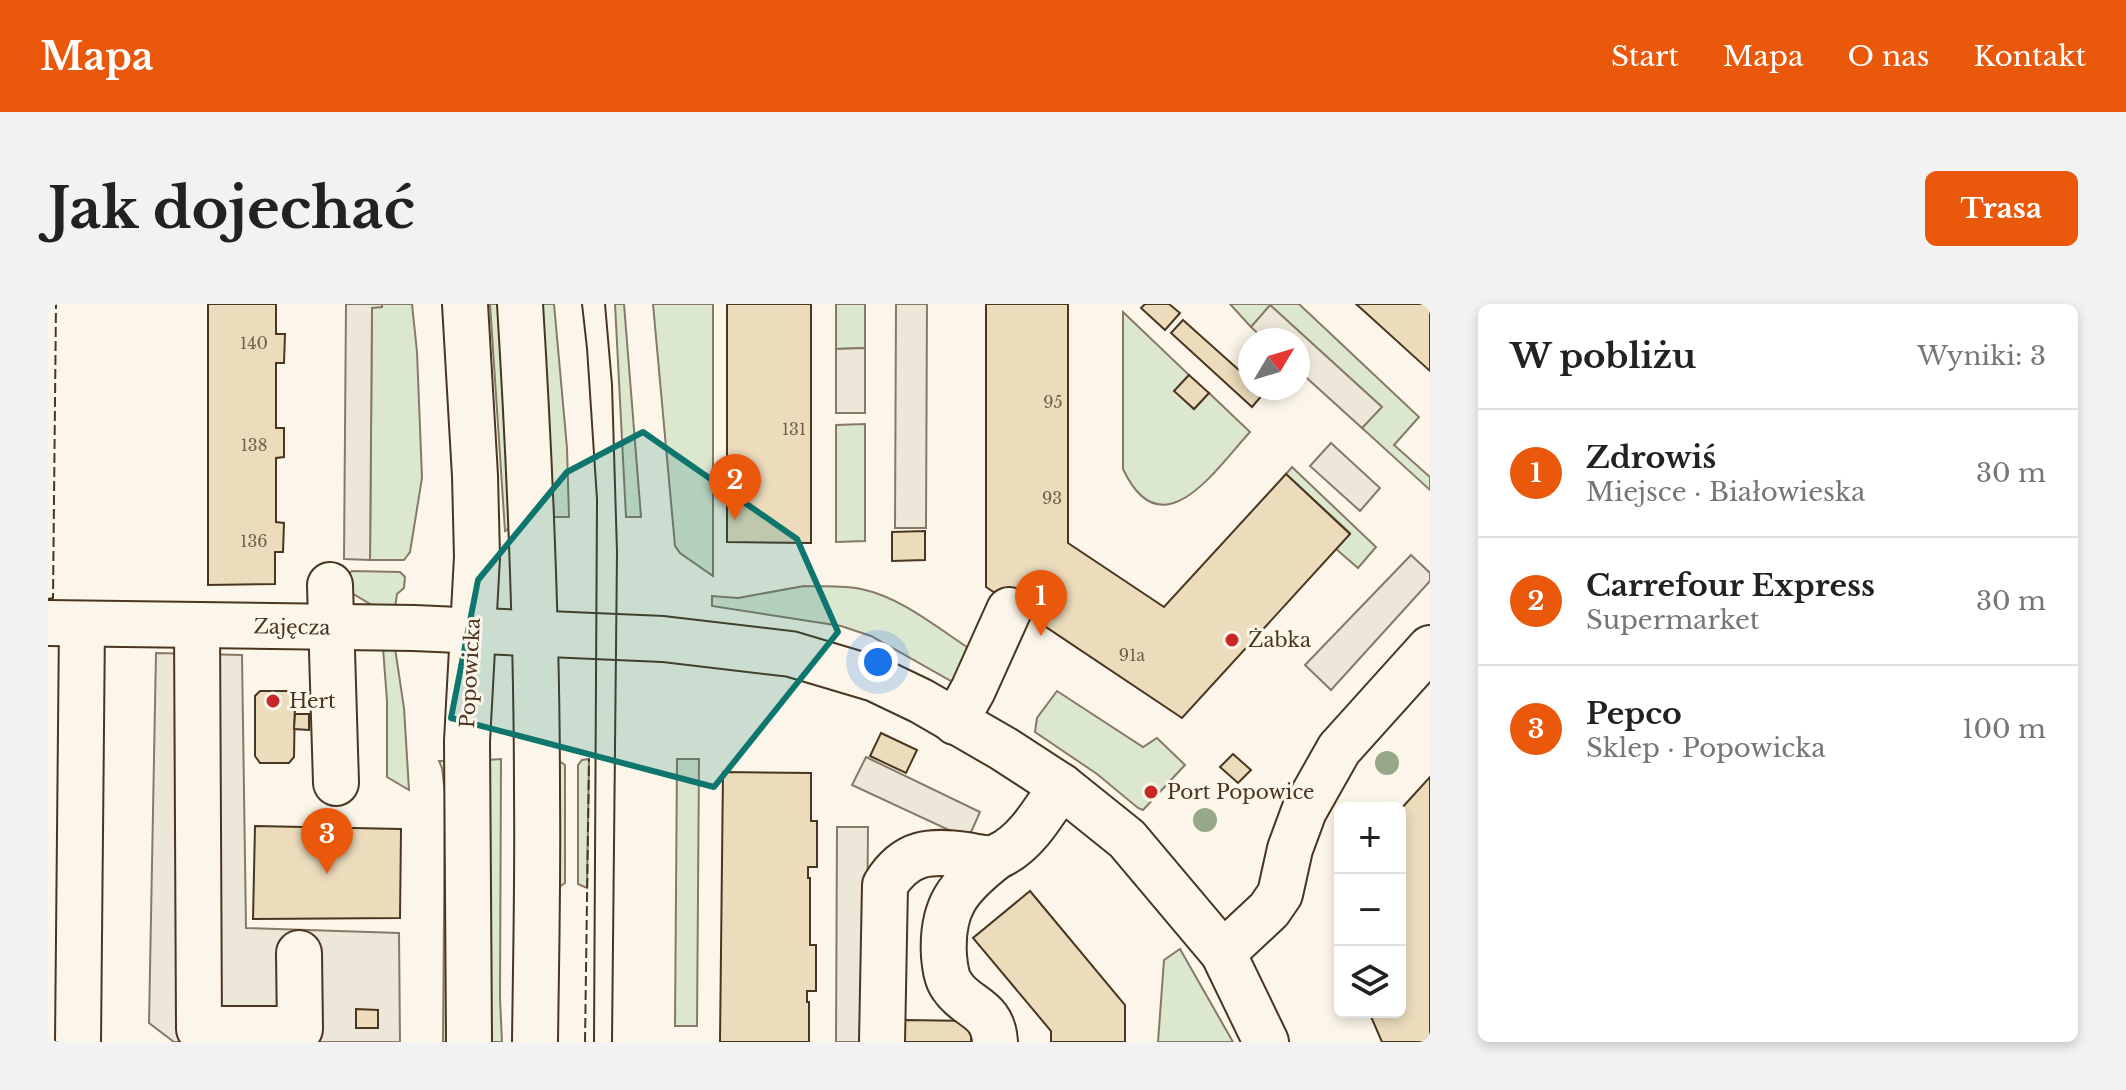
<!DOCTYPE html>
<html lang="pl">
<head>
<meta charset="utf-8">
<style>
	:root { --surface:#fff; --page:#f2f2f2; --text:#222; --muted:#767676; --line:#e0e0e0; --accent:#ea580c }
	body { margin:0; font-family:"Libre Baskerville",serif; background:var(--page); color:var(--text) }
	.controls { position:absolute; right:24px; bottom:24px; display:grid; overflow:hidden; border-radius:12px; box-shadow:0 4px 12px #0003 }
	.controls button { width:72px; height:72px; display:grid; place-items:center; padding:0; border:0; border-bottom:2px solid var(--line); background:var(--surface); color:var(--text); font:40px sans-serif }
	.compass { position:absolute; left:1190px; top:24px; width:72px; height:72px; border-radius:50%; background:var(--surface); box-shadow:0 4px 12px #0003; rotate:52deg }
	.you { position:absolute; left:830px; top:358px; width:28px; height:28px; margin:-20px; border:6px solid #fff; border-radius:50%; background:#1a73e8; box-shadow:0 0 0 12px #1a73e833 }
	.badge { display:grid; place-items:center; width:52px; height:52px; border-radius:50%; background:var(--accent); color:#fff; font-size:26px; font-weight:700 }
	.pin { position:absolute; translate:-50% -66px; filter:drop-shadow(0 2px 4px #0008) }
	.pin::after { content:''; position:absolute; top:42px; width:28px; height:24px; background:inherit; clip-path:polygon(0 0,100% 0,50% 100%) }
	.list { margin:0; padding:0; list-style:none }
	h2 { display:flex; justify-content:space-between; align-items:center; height:104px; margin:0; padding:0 32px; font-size:34px }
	h2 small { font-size:26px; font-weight:400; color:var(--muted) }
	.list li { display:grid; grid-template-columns:52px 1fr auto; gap:24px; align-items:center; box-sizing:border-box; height:128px; padding:0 32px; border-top:2px solid var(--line) }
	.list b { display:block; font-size:30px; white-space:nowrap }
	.list p { margin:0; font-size:26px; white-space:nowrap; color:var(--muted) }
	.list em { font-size:26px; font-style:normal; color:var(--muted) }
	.icon { flex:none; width:44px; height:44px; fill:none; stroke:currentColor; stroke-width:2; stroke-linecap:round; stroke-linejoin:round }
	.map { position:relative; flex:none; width:1382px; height:738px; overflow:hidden; border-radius:12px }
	header { display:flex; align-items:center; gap:48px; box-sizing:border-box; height:112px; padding:0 40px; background:var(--accent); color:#fff }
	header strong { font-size:38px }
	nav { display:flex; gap:44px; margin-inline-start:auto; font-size:28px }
	.intro { display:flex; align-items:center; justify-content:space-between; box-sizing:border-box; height:192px; padding:0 48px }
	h1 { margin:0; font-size:56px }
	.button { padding:20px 36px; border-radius:12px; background:var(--accent); color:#fff; font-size:28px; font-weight:700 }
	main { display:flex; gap:48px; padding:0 48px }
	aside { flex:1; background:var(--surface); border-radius:12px; box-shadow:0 4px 12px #0003 }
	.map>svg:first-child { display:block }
</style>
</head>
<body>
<header>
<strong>Mapa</strong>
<nav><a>Start</a><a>Mapa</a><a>O nas</a><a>Kontakt</a></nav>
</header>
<div class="intro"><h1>Jak dojechać</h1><a class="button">Trasa</a></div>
<main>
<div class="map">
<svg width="1382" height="738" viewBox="0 0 1382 738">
	<rect width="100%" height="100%" fill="#fbf6e9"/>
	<g fill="#dce7d0" stroke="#887966" stroke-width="2">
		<polygon points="334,0 364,0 369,48 374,174 362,248 356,256 322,256 324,3 334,3"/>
		<polygon points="442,0 454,0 467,221 457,227"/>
		<polygon points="494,0 506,0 519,144 521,213 506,213"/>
		<polygon points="567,0 576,0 593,213 578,213"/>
		<polygon points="605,0 665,0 665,272 632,249 627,242"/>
		<polygon points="788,0 817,0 817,44 788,45"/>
		<polygon points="1182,0 1251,0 1371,113 1346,141 1382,173 1382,186 1314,124 1333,102 1223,2 1203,23"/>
		<path d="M1075,8L1141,71L1127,87L1146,105L1161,89L1202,128C1167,166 1114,248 1075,165Z"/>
		<polygon points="817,120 817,237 788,238 788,121"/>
		<polygon points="1244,163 1328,243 1310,264 1288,245 1302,229 1238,170"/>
		<polygon points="304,267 352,268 357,273 356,284 349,290 347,304 324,301 302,288 296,273"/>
		<path d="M756,282C774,283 795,281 813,285C852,293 887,322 919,343L911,371L903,377L823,332L793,322L664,302V292L690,294Z"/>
		<polygon points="335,344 347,344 356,404 361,486 339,473 339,397"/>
		<polygon points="1009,387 1095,443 1109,434 1137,461 1095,506 1090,504 1049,470 987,428 989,414"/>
		<polygon points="453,455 452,694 454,738 440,738 439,456"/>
		<polygon points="508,455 517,461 517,579 511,583"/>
		<polygon points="541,455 539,584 530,580 530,461 534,456"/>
		<polygon points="629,455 651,455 649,722 627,722"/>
		<polygon points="391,457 402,457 402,738 395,738 397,489 394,464"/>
		<polygon points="1132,645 1185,738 1110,738 1116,656"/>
	</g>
	<g fill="#ede7d9" stroke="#887966" stroke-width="2">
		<polygon points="298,0 334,0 334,3 324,4 322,256 296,255"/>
		<polygon points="848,0 879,0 878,224 847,224"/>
		<polygon points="1222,1 1334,103 1314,124 1250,66 1250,36 1217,36 1203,23"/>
		<polygon points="817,44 817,109 788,109 788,45"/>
		<polygon points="1283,139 1332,184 1312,207 1262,162"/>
		<polygon points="1363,251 1382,269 1382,277 1283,386 1257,361"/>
		<polygon points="108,349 194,351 198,624 351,629 352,738 126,738 101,719"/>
		<polygon points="818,453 932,508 920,535 804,481"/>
		<polygon points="789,523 820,523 818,738 788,738"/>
	</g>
	<g fill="#ecdcbc" stroke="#4a3520" stroke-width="2">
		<polygon points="160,0 228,0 228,30 237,30 236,59 228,59 228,124 236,124 236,153 228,154 228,218 236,219 235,248 227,248 227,280 160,281"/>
		<polygon points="679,0 763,0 763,239 679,238"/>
		<polygon points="938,0 1020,0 1020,239 1116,303 1238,170 1302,230 1134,414 938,283"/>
		<polygon points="1097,0 1121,0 1132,9 1117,26 1093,4"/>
		<polygon points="1308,0 1382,0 1382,67 1317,8"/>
		<polygon points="1135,16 1202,76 1202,84 1211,84 1216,89 1204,103 1123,29"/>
		<polygon points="1141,71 1161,89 1146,105 1126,87"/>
		<polygon points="877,227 877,256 844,257 844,228"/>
		<polygon points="212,387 240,387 247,393 246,453 241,459 212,459 207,452 207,392"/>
		<polygon points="247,410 261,410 261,426 246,425"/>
		<polygon points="833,429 869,446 858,469 822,452"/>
		<polygon points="1185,450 1203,466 1190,479 1172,463"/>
		<polygon points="675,468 763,469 763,517 769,517 769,563 760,563 760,574 762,574 762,641 768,641 768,687 759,687 759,698 761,698 761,738 672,738"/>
		<polygon points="1382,473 1382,738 1334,738 1321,708 1352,708 1352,506"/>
		<polygon points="207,522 353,525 352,614 205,615"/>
		<polygon points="982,587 1077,701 1077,738 1003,738 1003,727 925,634"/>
		<polygon points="308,705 330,706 330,724 308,724"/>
		<polygon points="857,716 924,717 923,738 857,738"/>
	</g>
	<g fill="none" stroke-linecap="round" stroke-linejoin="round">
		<g stroke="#4a3520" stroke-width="48">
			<g id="minor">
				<polyline points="417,0 427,172 429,253 419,437 421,738"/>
				<path d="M472,0C482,163 489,326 489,490C490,573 488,655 487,738"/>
				<polyline points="282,281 288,479"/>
				<polyline points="0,319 366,324 615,335 743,350 827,375 873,397 956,445 1013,482 1079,535 1175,649 1218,738"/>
				<polyline points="149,321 151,725 252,725 251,649"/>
				<polyline points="907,418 925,386 961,306"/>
				<path d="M947,554C910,583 893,603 896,652C897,662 898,674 904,682C919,705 945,703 947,738"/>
				<polyline points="1175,649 1221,606 1232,590 1242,545 1256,507 1291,445 1382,344"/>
				<polyline points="30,738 34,320"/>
				<path d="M834,738L837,581C858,547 882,546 919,551C929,553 941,556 950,552C978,540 997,506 1013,482"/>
			</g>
		</g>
		<use href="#minor" stroke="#fbf6e9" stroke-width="44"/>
		<g stroke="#4a3520" stroke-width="2">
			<polyline points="534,0 539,44 549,195 546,738"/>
			<polyline points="557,0 564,81 569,248 564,738"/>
		</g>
		<g stroke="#4a3520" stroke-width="2" stroke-dasharray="10 4" stroke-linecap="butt">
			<polyline points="0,295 5,294 8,0"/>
			<polyline points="537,738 541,455"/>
		</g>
	</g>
	<g fill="#96a887">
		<circle cx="1339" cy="459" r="12"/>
		<circle cx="1157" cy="516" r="12"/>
	</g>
	<path fill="#0f766e" fill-opacity="0.2" stroke="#0f766e" stroke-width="6" stroke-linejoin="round" d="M595,128L749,235L790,328L666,483L403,414L430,276L519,168Z"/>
	<g fill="#c62828" stroke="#fbf6e9" stroke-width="3">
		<circle cx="1184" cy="336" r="8"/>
		<circle cx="225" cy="397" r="8"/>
		<circle cx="1103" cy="488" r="8"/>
	</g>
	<g text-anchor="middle" stroke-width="6" stroke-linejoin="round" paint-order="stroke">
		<g font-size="16" fill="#725f47">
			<text x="206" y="45">140</text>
			<text x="1005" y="104">95</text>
			<text x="746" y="131">131</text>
			<text x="206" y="147">138</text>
			<text x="1004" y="200">93</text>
			<text x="206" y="243">136</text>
			<text x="1084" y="357">91a</text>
		</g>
		<g font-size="20" fill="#4a3520" stroke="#fbf6e9">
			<text transform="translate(244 323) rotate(1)" y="7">Zajęcza</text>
			<text transform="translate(422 369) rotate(-87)" y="7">Popowicka</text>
		</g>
		<g font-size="20" fill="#4a3520" stroke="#fbf6e9" text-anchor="start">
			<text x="1200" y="343">Żabka</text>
			<text x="241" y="404">Hert</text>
			<text x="1119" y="495">Port Popowice</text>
		</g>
	</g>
</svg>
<div class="controls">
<button>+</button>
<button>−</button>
<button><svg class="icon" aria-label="layers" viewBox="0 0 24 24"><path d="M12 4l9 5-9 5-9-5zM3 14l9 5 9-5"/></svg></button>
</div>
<svg class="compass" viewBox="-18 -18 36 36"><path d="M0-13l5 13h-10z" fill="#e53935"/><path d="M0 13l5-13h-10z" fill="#767676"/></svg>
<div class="you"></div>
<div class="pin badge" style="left:993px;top:332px">1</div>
<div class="pin badge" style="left:687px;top:216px">2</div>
<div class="pin badge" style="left:279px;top:570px">3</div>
</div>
<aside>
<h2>W pobliżu<small>Wyniki: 3</small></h2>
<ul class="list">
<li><span class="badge">1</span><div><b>Zdrowiś</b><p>Miejsce · Białowieska</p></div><em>30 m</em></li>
<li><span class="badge">2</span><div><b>Carrefour Express</b><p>Supermarket</p></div><em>30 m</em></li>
<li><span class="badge">3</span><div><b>Pepco</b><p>Sklep · Popowicka</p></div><em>100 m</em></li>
</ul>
</aside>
</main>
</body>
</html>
